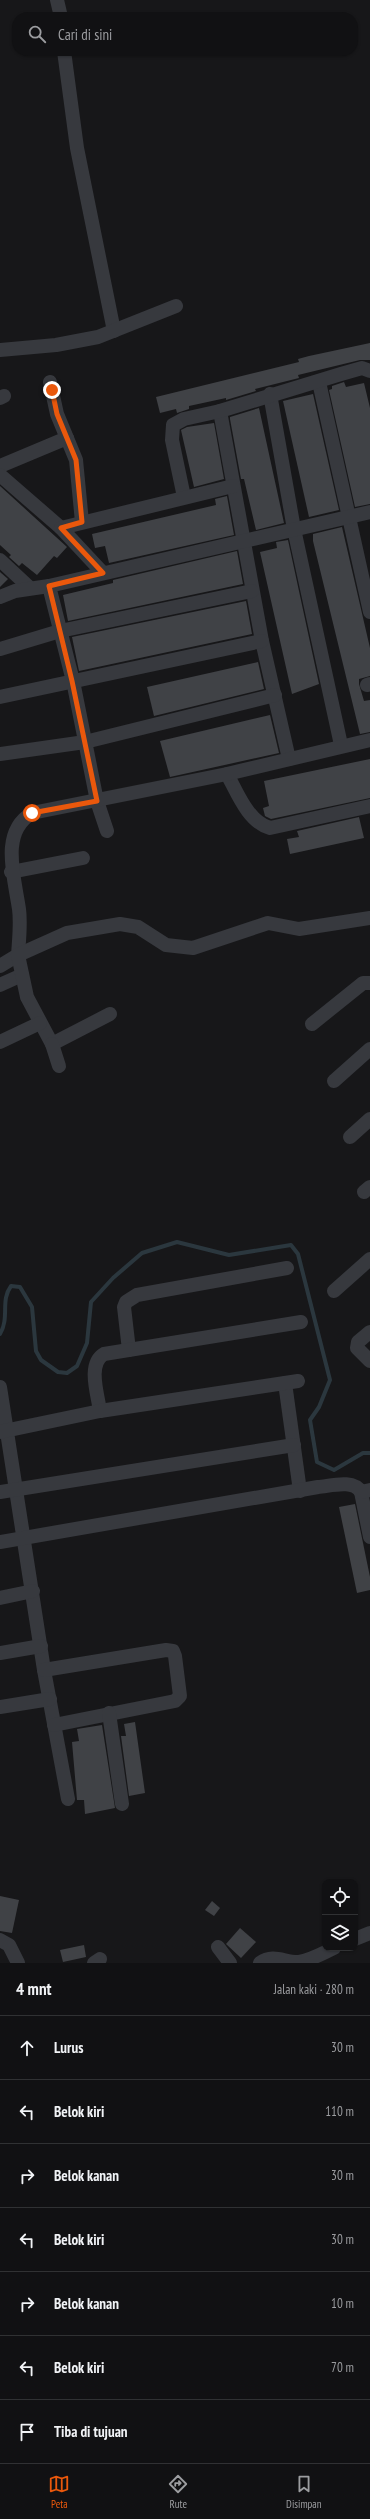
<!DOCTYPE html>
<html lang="id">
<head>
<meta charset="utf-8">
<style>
	:root { --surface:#111113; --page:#1e1f21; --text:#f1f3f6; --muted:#9c9da0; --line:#303133; --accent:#ea580c }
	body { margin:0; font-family:"PT Sans Narrow",sans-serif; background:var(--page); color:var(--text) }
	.controls { position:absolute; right:12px; bottom:12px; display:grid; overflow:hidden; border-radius:8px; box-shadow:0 1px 3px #0004 }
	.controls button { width:36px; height:36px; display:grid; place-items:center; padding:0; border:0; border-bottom:1px solid var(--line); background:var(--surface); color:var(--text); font:20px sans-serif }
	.stop { position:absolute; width:12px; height:12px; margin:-9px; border:3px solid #ea580c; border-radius:50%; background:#fff }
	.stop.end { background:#ea580c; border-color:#fff; box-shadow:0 1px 4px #0008 }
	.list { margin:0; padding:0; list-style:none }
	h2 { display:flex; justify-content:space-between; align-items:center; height:52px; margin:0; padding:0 16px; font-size:17px }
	h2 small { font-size:13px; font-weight:400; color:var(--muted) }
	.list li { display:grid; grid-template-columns:26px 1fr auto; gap:12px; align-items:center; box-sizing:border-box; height:64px; padding:0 16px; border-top:1px solid var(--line) }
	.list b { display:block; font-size:15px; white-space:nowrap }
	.list em { font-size:13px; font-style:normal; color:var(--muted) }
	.icon { flex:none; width:22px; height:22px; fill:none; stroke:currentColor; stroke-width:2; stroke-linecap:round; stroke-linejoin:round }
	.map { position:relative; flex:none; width:370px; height:1963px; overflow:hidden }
	.search { position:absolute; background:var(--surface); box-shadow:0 1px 3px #0004; left:12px; right:12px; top:12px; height:44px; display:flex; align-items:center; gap:10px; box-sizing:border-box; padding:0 14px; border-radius:16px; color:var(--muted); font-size:15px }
	.sheet { height:500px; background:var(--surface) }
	nav { display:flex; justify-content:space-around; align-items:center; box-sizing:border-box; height:56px; border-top:1px solid var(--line); background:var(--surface); font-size:11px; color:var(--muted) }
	nav a { display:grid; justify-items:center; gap:2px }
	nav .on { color:var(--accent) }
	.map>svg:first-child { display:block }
</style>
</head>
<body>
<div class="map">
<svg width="370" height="1963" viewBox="0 0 370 1963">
	<rect width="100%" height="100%" fill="#171719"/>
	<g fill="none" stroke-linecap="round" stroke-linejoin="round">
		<path stroke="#2b373e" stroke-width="4" d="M0,1334C10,1317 0,1301 11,1286L20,1287L32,1307L36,1351L41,1360L58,1372L67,1373L77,1366L87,1343L91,1302L113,1278L142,1253L177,1242L229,1255L291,1245L298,1254L330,1380L319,1407L310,1420L317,1462L334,1470L363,1453H370"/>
	</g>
	<g fill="#404246">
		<polygon points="370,343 370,360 360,360 298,375 299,378 255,389 256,391 226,400 226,398 189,406 189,409 177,413 176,409 160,413 156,397 299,362 298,359 309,356"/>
		<polygon points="344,382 346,387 364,383 370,408 370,504 355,507 329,390 332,389 332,386"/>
		<polygon points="313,394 339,510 309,517 283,401"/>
		<polygon points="259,408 284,523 256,530 244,479 241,479 230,419 230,417"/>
		<polygon points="214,423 224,479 194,487 181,430 187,427"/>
		<polygon points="0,486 67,547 57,558 54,556 37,575 22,563 19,566 9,557 11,555 0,545"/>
		<polygon points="227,496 234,535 109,563 105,546 95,548 92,534 216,505 215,499"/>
		<polygon points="342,527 370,648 370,676 359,679 359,684 364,701 370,700 370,732 360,734 313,541 313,534"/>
		<polygon points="288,540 319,684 292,694 260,552 277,548 276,542"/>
		<polygon points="237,551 243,584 68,621 63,595 113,583 113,580"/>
		<polygon points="0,572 8,579 0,587"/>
		<polygon points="246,601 252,634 79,671 72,637"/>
		<polygon points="258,662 264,689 154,716 147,687"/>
		<polygon points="270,715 279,753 170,777 160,741"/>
		<polygon points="370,759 370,798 271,819 265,816 263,808 269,806 264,781"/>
		<polygon points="359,817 364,838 290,854 287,839 299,837 297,831"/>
		<polygon points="355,1504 370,1577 370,1590 357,1593 339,1507"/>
		<polygon points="135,1722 145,1793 129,1796 121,1736 126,1736 124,1724"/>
		<polygon points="102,1725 115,1808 85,1814 84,1800 77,1800 72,1742 79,1741 77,1729"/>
		<polygon points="0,1896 19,1900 12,1933 0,1931"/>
		<polygon points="212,1901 220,1908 214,1916 205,1910"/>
		<polygon points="240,1928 256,1942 241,1958 226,1944"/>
		<polygon points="84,1945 86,1957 63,1962 60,1950"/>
	</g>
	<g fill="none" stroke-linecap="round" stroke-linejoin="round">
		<g stroke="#37393e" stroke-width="14">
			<polyline points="57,0 61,17"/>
			<polyline points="64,51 77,148 114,331"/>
			<polyline points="0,350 56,345 98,337 176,306"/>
			<polyline points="50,382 57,414 76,460 82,522"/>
			<polyline points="319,382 370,612"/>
			<polyline points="270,394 294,529 341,745"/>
			<polyline points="0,398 4,396"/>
			<polyline points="220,411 262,641 289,759"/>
			<polyline points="0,466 67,438"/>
			<polyline points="0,475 61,528 103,573"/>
			<polyline points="184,497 172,440 173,425 184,419 220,411 341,374 362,368 370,371"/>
			<polyline points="61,528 233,486"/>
			<polyline points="0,560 30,588"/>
			<polyline points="49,586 73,681 97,801 107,831"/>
			<polyline points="0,597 15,591 49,586 370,512"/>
			<polyline points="0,649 60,631 252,591"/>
			<polyline points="367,685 370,684"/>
			<polyline points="0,697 262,641"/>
			<polyline points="0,754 85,742 275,695"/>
			<path d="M227,774C237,792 248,822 270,828L370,806"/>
			<polyline points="11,872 83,858"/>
			<path d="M0,966L18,955C19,940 21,923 19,909C14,875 0,832 32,813L227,774L370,740"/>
			<polyline points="0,985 22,975"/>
			<polyline points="110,1014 52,1044 27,997 18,955 67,933 120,924 138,927 166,945 193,948 268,923 299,929 370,918"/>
			<polyline points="312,1024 363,983 370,983"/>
			<polyline points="0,1042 40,1023"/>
			<polyline points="52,1044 59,1066"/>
			<polyline points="334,1081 370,1049"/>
			<polyline points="350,1137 370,1119"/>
			<polyline points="364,1192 370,1187"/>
			<polyline points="334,1291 370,1259"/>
			<polyline points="370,1332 358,1342 357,1348 370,1361"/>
			<polyline points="129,1350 124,1307 126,1302 137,1295 287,1268"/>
			<polyline points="285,1383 300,1491"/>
			<polyline points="0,1387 44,1670 68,1799"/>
			<path d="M100,1411C98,1395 87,1364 104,1354L301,1322"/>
			<polyline points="0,1432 100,1411 298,1381"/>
			<polyline points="0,1492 294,1445"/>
			<polyline points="361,1492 370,1537"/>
			<path d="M0,1542L318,1487C331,1486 353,1479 361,1492L370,1490"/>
			<polyline points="0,1598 33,1591"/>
			<polyline points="0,1653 41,1646"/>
			<polyline points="44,1670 166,1650 173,1651 175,1656 180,1696 175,1701 54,1725"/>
			<polyline points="0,1707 50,1699"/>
			<polyline points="109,1713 122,1804"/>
			<polyline points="355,1939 370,1933"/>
			<polyline points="0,1940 9,1945 18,1963"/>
			<polyline points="218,1947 230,1963"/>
			<polyline points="94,1963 100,1959"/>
			<path d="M260,1963C274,1953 285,1963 299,1962C311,1960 323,1953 334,1948"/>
		</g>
	</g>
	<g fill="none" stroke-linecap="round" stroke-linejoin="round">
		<polyline stroke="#ea580c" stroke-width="5" points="32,813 97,801 72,681 49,586 103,573 61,528 82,522 76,460 57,414 52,390"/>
	</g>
</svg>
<div class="controls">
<button><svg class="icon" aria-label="locate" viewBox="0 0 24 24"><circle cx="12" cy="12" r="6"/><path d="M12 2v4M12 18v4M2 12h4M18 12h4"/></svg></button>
<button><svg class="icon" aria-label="layers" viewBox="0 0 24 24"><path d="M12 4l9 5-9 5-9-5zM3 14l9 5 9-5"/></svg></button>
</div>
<div class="stop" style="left:32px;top:813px"></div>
<div class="stop end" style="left:52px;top:390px"></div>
<div class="search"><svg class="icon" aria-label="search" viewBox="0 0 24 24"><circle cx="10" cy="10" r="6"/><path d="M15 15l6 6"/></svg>Cari di sini</div>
</div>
<section class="sheet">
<h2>4 mnt<small>Jalan kaki · 280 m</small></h2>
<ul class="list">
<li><svg class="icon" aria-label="ahead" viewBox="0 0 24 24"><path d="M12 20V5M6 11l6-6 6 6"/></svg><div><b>Lurus</b></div><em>30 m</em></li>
<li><svg class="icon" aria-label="left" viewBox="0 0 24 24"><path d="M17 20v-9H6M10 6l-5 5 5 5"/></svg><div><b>Belok kiri</b></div><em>110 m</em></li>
<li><svg class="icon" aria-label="right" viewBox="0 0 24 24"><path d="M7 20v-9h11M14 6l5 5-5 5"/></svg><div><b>Belok kanan</b></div><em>30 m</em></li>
<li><svg class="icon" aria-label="left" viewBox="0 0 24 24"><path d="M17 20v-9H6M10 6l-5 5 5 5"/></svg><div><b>Belok kiri</b></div><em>30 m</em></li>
<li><svg class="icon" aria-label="right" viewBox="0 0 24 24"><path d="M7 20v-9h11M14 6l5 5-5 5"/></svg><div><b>Belok kanan</b></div><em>10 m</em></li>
<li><svg class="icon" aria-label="left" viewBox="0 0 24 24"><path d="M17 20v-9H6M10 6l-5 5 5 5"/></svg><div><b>Belok kiri</b></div><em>70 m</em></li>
<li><svg class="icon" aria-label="arrive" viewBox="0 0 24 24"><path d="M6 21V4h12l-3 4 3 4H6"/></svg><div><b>Tiba di tujuan</b></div></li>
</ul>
</section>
<nav>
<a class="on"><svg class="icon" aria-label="map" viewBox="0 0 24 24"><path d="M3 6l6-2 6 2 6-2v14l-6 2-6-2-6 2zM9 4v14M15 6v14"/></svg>Peta</a>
<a><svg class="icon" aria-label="directions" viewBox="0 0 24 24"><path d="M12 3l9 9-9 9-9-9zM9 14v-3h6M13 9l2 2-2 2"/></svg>Rute</a>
<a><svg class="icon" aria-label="saved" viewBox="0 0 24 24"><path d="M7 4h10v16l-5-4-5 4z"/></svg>Disimpan</a>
</nav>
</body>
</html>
